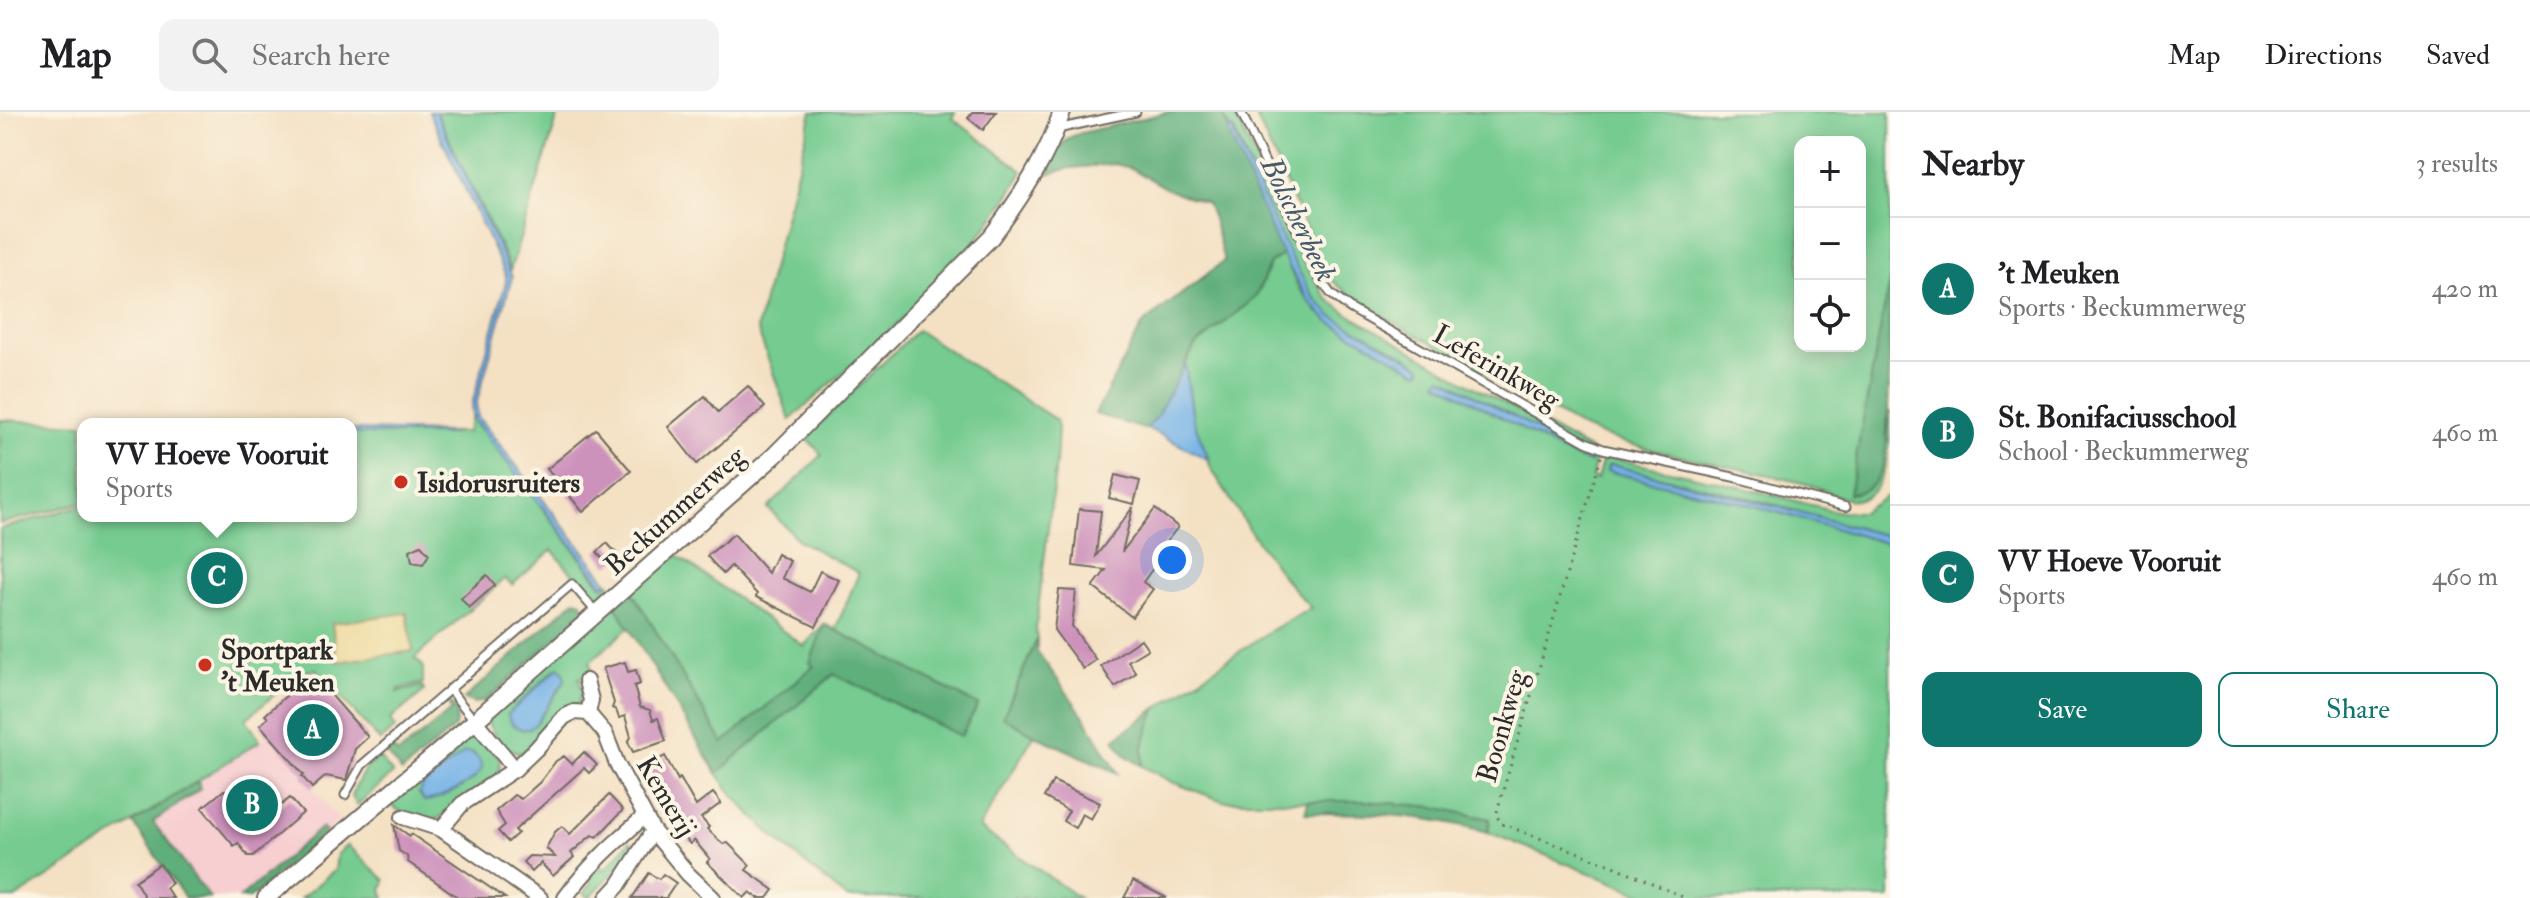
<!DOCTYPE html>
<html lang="en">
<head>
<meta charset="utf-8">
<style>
	:root { --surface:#fff; --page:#f2f2f2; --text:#202124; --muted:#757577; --line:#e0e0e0; --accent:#0f766e }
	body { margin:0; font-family:"IM FELL Double Pica",serif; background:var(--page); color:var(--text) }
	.controls { position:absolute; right:24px; top:24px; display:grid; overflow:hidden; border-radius:16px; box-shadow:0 4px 20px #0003 }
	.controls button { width:72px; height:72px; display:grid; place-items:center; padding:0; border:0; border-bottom:2px solid var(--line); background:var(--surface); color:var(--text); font:40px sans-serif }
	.you { position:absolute; left:1172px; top:448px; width:28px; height:28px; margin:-20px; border:6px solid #fff; border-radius:50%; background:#1a73e8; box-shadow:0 0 0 12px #1a73e833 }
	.badge { display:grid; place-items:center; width:52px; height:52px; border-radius:50%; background:var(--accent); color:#fff; font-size:26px; font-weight:700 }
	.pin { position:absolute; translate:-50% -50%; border:4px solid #fff; box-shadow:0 2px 8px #0006 }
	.popup { position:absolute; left:77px; top:306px; width:280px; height:104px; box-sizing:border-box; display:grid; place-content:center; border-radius:16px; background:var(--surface); filter:drop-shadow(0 2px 6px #0005); font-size:26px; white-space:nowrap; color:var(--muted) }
	.popup b { font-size:30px; color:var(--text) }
	.popup::after { content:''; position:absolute; left:50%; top:100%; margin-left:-16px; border:16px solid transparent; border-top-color:var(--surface) }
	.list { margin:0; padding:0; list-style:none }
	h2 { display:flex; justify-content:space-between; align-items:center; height:104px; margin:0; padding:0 32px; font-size:34px }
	h2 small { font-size:26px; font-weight:400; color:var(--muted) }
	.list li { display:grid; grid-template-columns:52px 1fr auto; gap:24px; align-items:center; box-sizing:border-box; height:144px; padding:0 32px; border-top:2px solid var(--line) }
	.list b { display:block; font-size:30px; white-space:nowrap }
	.list p { margin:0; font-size:26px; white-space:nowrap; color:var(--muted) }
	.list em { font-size:26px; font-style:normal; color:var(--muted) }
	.actions { display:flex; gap:16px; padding:24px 32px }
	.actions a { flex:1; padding:18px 0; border:2px solid var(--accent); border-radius:16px; text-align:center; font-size:28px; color:var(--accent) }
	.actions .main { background:var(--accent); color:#fff }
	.icon { flex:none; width:44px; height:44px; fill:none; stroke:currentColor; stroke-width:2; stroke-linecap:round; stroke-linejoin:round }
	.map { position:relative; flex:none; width:1890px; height:786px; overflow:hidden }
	header { display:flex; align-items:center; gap:48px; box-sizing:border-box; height:112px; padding:0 40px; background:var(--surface); border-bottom:2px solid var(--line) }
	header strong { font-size:38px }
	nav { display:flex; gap:44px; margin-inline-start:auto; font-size:28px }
	.search { width:560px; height:72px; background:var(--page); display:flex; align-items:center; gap:20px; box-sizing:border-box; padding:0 28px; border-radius:16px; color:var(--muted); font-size:30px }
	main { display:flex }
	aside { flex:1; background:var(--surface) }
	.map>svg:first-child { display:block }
</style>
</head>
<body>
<header>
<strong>Map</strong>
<div class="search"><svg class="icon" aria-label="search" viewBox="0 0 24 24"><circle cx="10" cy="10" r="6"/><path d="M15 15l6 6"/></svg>Search here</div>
<nav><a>Map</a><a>Directions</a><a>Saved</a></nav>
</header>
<main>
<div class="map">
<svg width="1890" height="786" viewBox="0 0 1890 786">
	<rect width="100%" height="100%" fill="#fcf5e5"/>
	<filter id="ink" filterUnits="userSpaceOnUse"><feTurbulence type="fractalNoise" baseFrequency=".0125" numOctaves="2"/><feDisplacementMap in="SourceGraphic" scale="16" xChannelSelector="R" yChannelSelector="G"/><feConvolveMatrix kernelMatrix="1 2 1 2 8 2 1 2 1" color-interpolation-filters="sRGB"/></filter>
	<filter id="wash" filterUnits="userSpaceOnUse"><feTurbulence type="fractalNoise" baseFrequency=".006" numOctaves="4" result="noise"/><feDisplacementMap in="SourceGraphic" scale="32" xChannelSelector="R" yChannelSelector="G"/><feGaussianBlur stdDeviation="1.8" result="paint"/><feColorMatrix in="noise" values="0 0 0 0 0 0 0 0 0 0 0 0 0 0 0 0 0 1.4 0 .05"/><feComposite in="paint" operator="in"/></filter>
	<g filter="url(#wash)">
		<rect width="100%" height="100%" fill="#f4e1c4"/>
		<polygon fill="#f7cfd1" points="269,623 339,708 326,720 321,715 240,786 210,786 153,710 200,677 198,669"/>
		<g fill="#74cb90" stroke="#507b5e" stroke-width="2" fill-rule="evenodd">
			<polygon points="436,0 559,0 510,159 506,147"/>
			<path d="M812,0H955L952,6L1023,59C970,157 872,234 790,308L757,216Z"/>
			<path d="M1221,0H1234L1302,149L1328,187L1348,202L1478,277L1594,340L1596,345L1592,366L1597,367L1602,350L1607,345L1728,372L1840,400H1862L1890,382V425L1753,387L1611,353L1608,354L1607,359L1751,393L1890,432V786H1652L1488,720L1490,707L1434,695L1366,689H1223L1172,670L1142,654L1143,634L1156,597L1271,518L1311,496L1284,466L1248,416L1211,356L1193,307L1185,252L1195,234L1256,185L1270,151L1283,142L1298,175L1318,200L1338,215L1418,260L1422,257C1402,236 1356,223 1331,204C1294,175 1255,64 1234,18L1230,16ZM1441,265L1590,346V351L1560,338L1437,270Z"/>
			<path d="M1254,0H1890V165L1850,382L1883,353L1890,299C1890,327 1890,367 1868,384C1848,395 1829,378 1810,373C1734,352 1655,345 1583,316L1361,192L1328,165ZM1800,30H1860V234H1800Z"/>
			<path d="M917,218L1056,308L1058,316L1056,352L1036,514L1037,527L1003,605L1034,623L979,716L1079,786H847C802,748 750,711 717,661L834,562L960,624L978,594L835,518L859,461L798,428L768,396L822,343L806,325Z"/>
			<polygon points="472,304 477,314 486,322 601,473 607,472 607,469 613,476 600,487 594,486 552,438 512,473 505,466 415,546 423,554 423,571 399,577 398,580 422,574 424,579 390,608 395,616 380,629 316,557 299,562 246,607 260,629 15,786 0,786 0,417 83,393 83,404 351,404 351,320 467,320"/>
			<polygon points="0,308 83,312 83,390 0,412"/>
			<polygon points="671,439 804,534 824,512 811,551 814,554 723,631 630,476"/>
			<path d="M614,491L629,515L590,550L593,563L579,566L582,578L579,592L529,637L521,641C504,638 491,623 487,606ZM555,557L565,568L535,613L508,602Z"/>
			<path d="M471,621L480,624L501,648L499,661L439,706C426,711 399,702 390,691ZM473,641L474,667L436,686Z"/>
			<polygon points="379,645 393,662 357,693 351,683 365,657"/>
			<polygon points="630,729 637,735 589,786 584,781 592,771 588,767 599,754 605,758"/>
			<polygon points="347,733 385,768 382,779 385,786 301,786 335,758 337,742"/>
		</g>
		<g fill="#5faf7a" stroke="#456d52" stroke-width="2">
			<path d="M1169,0H1221L1283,142L1270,151L1256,185L1195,234L1156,306L1151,314L1144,317L1095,302L1143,212L1224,149L1214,110L1207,91L1171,79L1131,56L1115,52L1071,56L1047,62C1054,44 1058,30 1077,22Z"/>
			<path d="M1890,165C1890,221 1890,277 1886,333C1884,343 1884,355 1879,363C1873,375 1862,381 1849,382Z"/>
			<polygon points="630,476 723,631 814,554 810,551 824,512 978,593 961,624 834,562 717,661 614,491"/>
			<polygon points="575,488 582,490 585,501 485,589 474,591 464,587"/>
			<polygon points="1037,527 1037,539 1085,606 1118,661 1034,623 1003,605"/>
			<polygon points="447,585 457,601 455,615 402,660 385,640 391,634 398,642 452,598 444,588"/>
			<polygon points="1156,597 1143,634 1142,654 1125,643 1114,627"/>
			<polygon points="198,669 200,677 153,710 210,786 185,786 133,711"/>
			<path d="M1308,689H1366L1434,695L1490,707L1488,720C1424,702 1371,701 1305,701Z"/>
			<polygon points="322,715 326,720 250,786 240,786"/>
		</g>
		<polygon fill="#eeda9e" stroke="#8c8264" stroke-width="2" points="407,501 413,539 337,550 332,511"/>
		<g fill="#74b2e7" stroke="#506e89" stroke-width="2">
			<polygon points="429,0 436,0 512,165 476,293 478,305 607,469 604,474 474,308 471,296 506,170 506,164"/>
			<polygon points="1231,16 1288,139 1313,185 1332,204 1421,254 1421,259 1418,260 1328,209 1308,188 1282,142 1228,20"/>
			<polygon points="1185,252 1193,307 1209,348 1147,316 1156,306"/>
			<polygon points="1441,265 1590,346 1590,351 1560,338 1437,270"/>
			<polygon points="351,318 451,320 453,322 351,322"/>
			<path d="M1611,353C1704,376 1797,399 1890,425V432L1751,393L1607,359L1608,354Z"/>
			<path d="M559,555L563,559L565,568L535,613L529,617C519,619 509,613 508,602Z"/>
			<path d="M465,640C476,641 479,645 482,656C474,672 442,687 424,689L419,681L423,673Z"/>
		</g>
		<g id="blocks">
			<g fill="#cd92bc">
				<polygon points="973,0 996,0 983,18 968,6"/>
				<polygon points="748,274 765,295 697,352 668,315 705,284 718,300"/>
				<polygon points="596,317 631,359 583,400 547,357"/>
				<polygon points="1115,363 1140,369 1134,392 1109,386"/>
				<polygon points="1133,395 1122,440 1155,397 1178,415 1163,434 1167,437 1143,470 1153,477 1132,505 1093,475 1106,458 1073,454 1079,397 1101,399 1096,444"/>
				<polygon points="734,422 768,461 777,442 790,449 782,466 810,480 820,459 839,468 816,515 756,485 757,482 731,454 723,462 707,444"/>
				<polygon points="607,431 620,445 609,454 597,440"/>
				<polygon points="421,433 429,442 423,452 412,450 410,438"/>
				<polygon points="487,463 495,473 469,496 461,486"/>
				<polygon points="1059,478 1076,479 1072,514 1096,548 1083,557 1054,518"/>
				<polygon points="1141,527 1148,537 1128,549 1136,561 1115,575 1101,554"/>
				<polygon points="625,550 628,560 636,558 640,572 634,574 640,595 650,598 653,608 658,606 666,629 633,640 628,630 631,625 625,604 619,606 616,598 612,596 614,591 603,556"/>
				<polygon points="318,568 368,625 355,637 346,668 326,664 312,676 302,664 304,663 260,613 268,606 265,603 299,572 305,579"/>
				<polygon points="584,640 597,653 589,661 584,656 515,718 518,721 508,730 498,719 505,713 496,699 514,683 521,687 540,670 556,649 564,644 572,652"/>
				<polygon points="665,644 678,668 680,666 696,694 713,681 721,691 701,706 709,715 707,717 723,732 728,731 750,753 746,758 774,778 768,786 758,786 750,780 744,786 707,750 710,747 694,728 690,732 685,726 678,727 680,717 669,699 666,701 641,657"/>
				<polygon points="1053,669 1100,691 1091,707 1082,702 1075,716 1063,709 1069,699 1044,685"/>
				<polygon points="224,678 258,680 274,699 290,686 303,701 253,744 248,744 238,731 234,734 202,696"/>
				<polygon points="609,683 623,698 597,725 592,723 571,741 574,745 553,764 541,751 532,760 523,750 529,744 555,745 546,736 555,720 562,714 570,722"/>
				<polygon points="394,713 410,724 411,722 505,786 459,786 408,750 407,744 399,739"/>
				<polygon points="160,752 172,771 166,776 173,786 145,786 135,769"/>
				<polygon points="649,761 659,767 663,762 676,771 666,786 632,786"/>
				<polygon points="1133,769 1167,786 1124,786"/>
			</g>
		</g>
	</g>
	<g filter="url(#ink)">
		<use href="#blocks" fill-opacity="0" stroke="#716b61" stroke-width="2"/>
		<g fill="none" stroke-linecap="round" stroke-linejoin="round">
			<g stroke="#716b61" stroke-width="11">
				<g id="service">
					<polyline points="1241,0 1320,167 1331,182 1351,197 1586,330 1603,337 1733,365 1846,395"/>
					<polyline points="1057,17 1136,0"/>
					<polyline points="449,577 475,609"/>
					<polyline points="345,683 362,653 572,472 597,501"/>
				</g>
			</g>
			<g stroke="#716b61" stroke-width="18">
				<g id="minor">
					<polyline points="586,569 591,588 588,601"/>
					<polyline points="475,609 515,657"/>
					<polyline points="403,705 441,717 462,692 515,657 536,637 564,605 574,600 588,601 605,621 617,652 653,719 688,762 713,786"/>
					<polyline points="441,717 540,786"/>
					<path d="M565,786C588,754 615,730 644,705"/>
					<polyline points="607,786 618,774 653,719"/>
				</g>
			</g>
			<g stroke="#716b61" stroke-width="20">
				<path id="tertiary" d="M266,786L475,609L774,344L991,125C1020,87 1047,46 1062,0"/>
			</g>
			<polyline stroke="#716b61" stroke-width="3" stroke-dasharray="2 6" stroke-linecap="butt" points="1601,345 1496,703 1502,712 1619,756 1685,786"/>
			<use href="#service" stroke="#fff" stroke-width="7"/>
			<use href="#minor" stroke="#fff" stroke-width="14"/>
			<use href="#tertiary" stroke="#fff" stroke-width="16"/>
		</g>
	</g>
	<g fill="#c8321e" stroke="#fcf5e5" stroke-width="3">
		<circle cx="401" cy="370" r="8"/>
		<circle cx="205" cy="553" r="8"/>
	</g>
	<g text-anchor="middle" stroke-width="8" stroke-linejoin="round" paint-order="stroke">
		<g font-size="28" fill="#2b2b2b" stroke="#fcf5e5">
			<text transform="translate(1497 254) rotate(30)" y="10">Leferinkweg</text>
			<text transform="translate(674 398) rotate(-42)" y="10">Beckummerweg</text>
			<text transform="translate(1501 614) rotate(-74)" y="10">Boonkweg</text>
			<text transform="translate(667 684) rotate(59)" y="10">Kemerij</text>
		</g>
		<g font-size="28" font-weight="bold" fill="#2b2b2b" stroke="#fcf5e5" text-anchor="start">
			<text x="417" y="380">Isidorusruiters</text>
			<text x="221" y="547">Sportpark<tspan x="221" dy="32">'t Meuken</tspan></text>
		</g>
		<g font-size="30" font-style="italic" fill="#455a6d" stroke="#fcf5e5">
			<text transform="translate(1299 107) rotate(64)" y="10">Bolscherbeek</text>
		</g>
	</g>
</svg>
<div class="controls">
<button>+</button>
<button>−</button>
<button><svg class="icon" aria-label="locate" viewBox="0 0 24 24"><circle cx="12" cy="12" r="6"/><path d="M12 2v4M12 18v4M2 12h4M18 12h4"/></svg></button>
</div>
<div class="you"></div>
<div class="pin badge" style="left:313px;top:618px">A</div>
<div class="pin badge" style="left:252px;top:693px">B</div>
<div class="pin badge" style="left:217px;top:466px">C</div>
<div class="popup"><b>VV Hoeve Vooruit</b>Sports</div>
</div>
<aside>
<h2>Nearby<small>3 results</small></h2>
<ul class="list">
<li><span class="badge">A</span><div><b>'t Meuken</b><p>Sports · Beckummerweg</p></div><em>420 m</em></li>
<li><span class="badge">B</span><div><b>St. Bonifaciusschool</b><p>School · Beckummerweg</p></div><em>460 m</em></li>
<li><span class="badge">C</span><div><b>VV Hoeve Vooruit</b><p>Sports</p></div><em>460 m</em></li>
</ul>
<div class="actions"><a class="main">Save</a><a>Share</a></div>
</aside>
</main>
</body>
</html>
